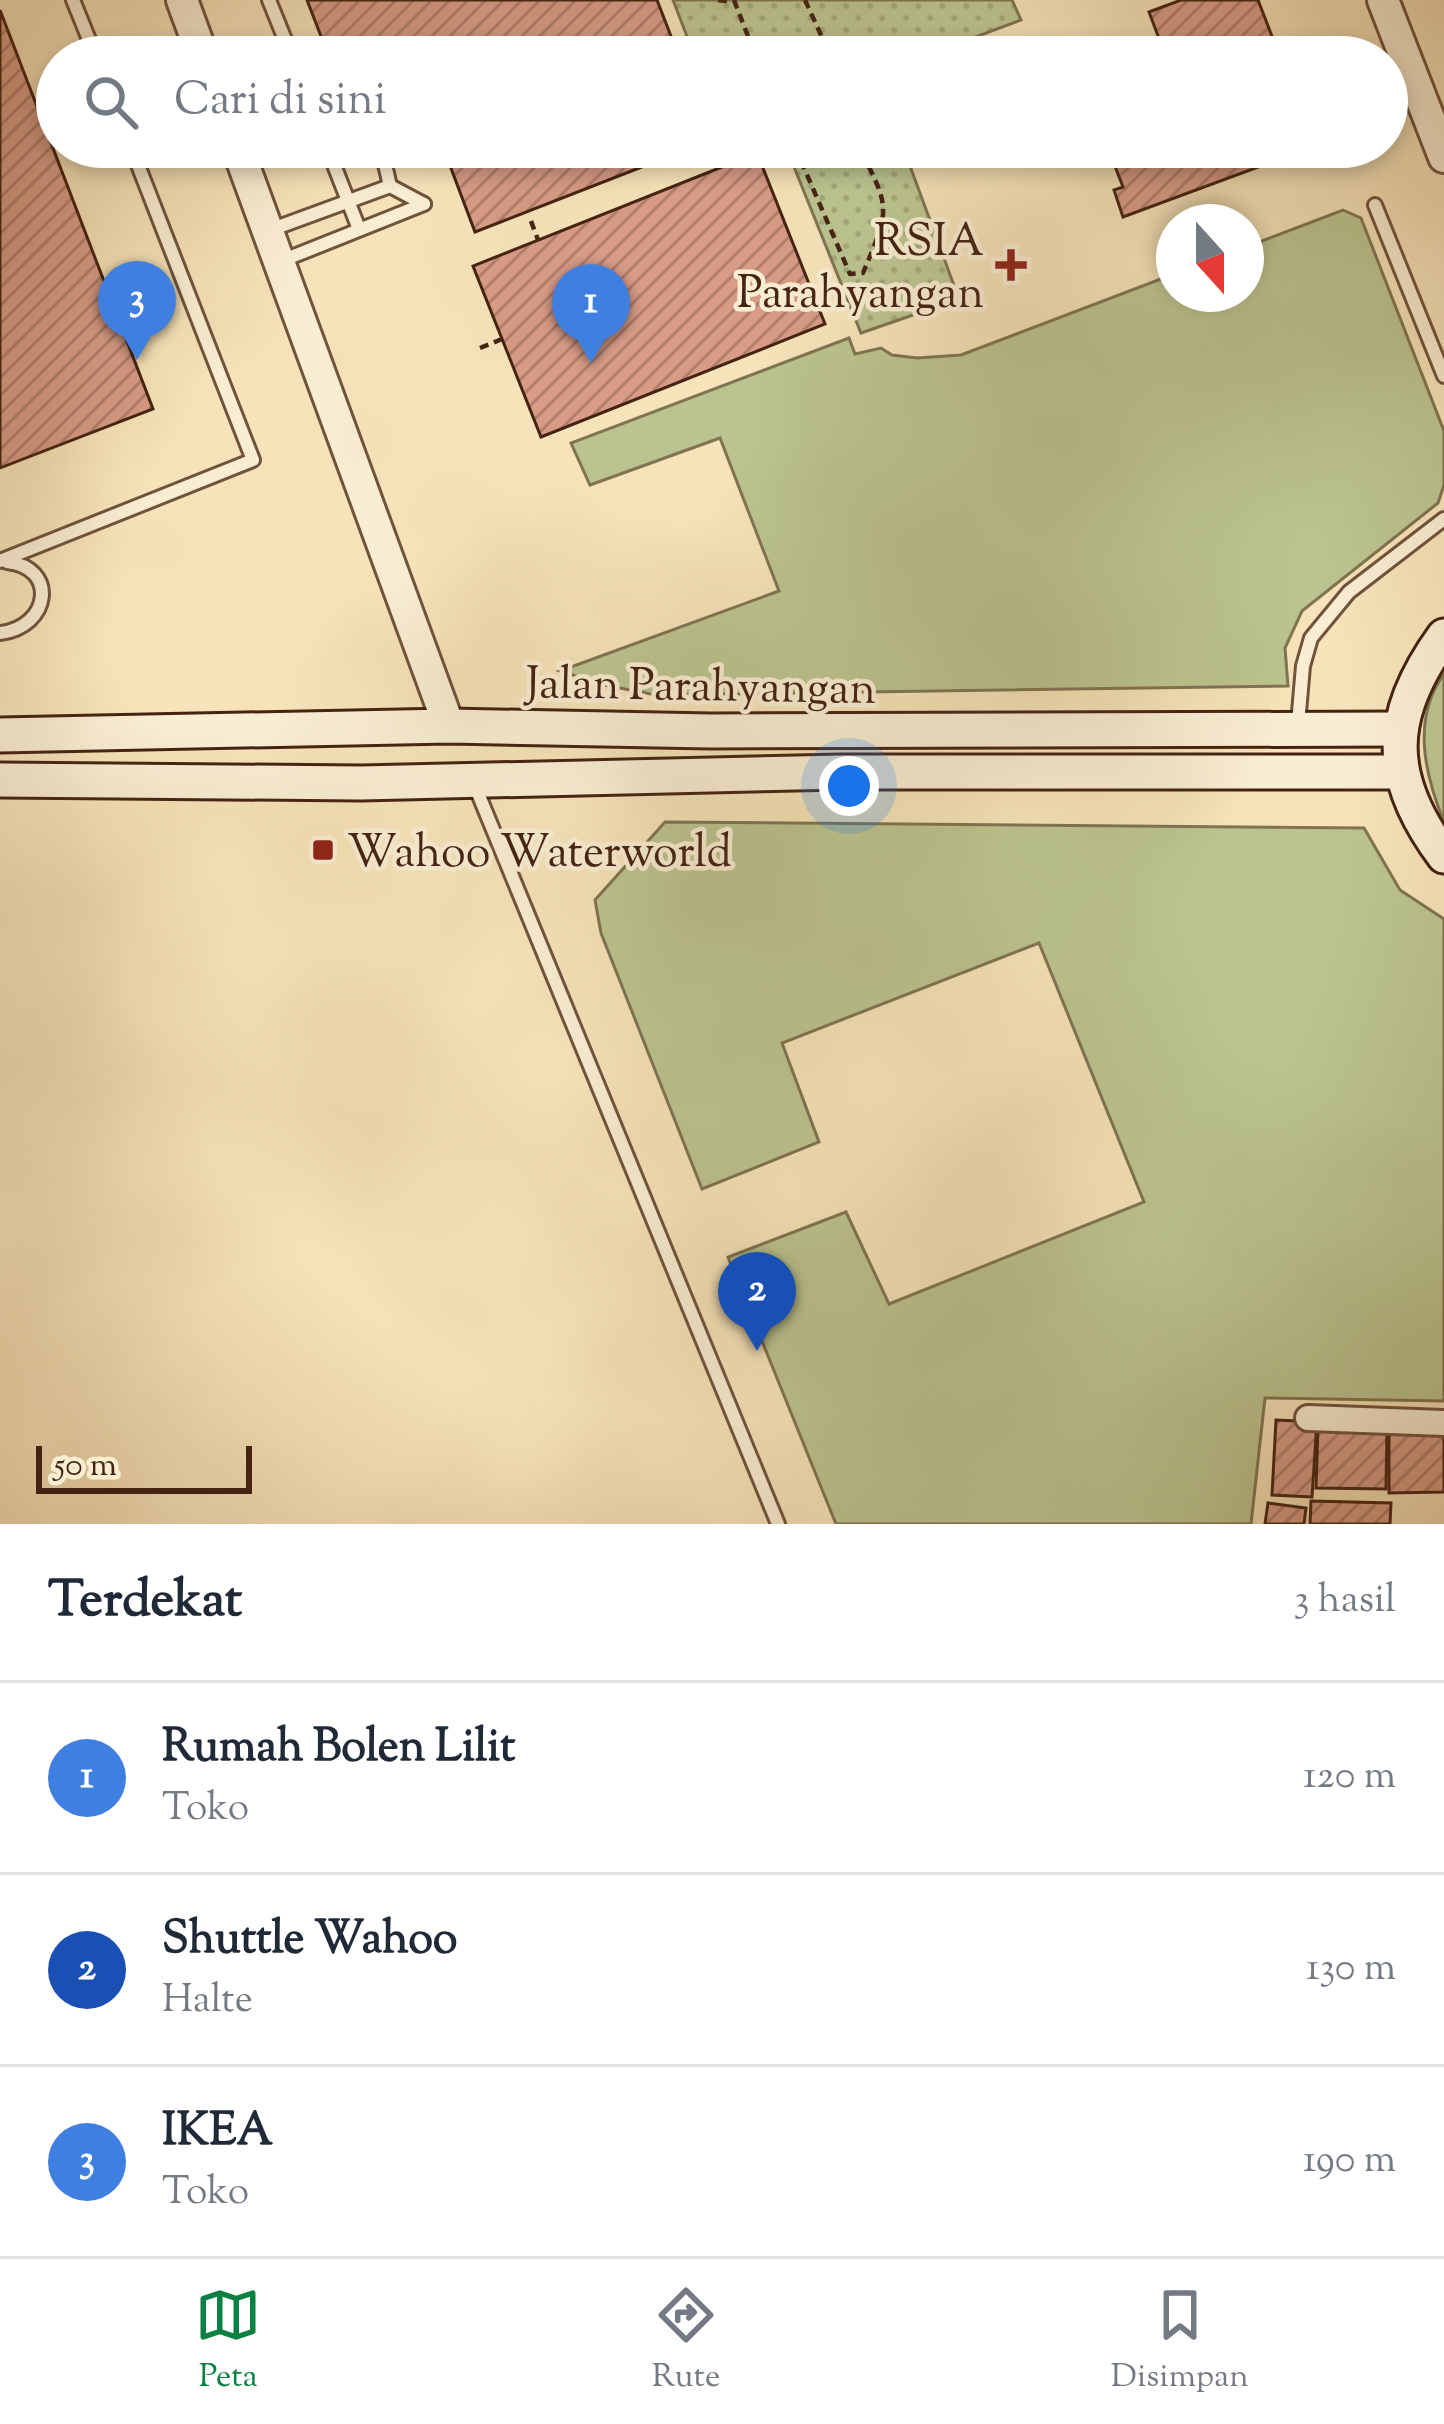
<!DOCTYPE html>
<html lang="id">
<head>
<meta charset="utf-8">
<style>
	:root { --surface:#fff; --page:#f6f6f7; --text:#1f2937; --muted:#747a83; --line:#e0e1e3; --accent:#0b8043 }
	body { margin:0; font-family:"Sorts Mill Goudy",serif; background:var(--page); color:var(--text) }
	.compass { position:absolute; left:1156px; top:204px; width:108px; height:108px; border-radius:50%; background:var(--surface); box-shadow:0 6px 18px #0003; rotate:159deg }
	.scale { position:absolute; left:36px; bottom:30px; width:216px; box-sizing:border-box; padding-left:12px; border:6px solid #452312; border-top:0; font-size:33px; line-height:42px; white-space:nowrap; color:#452312; -webkit-text-stroke:9px #f9edd2; paint-order:stroke }
	.you { position:absolute; left:849px; top:786px; width:42px; height:42px; margin:-30px; border:9px solid #fff; border-radius:50%; background:#1a73e8; box-shadow:0 0 0 18px #1a73e833 }
	.badge { display:grid; place-items:center; width:78px; height:78px; border-radius:50%; background:var(--accent); color:#fff; font-size:39px; font-weight:700 }
	.pin { position:absolute; translate:-50% -99px; filter:drop-shadow(0 3px 6px #0008) }
	.pin::after { content:''; position:absolute; top:63px; width:42px; height:36px; background:inherit; clip-path:polygon(0 0,100% 0,50% 100%) }
	.list { margin:0; padding:0; list-style:none }
	h2 { display:flex; justify-content:space-between; align-items:center; height:156px; margin:0; padding:0 48px; font-size:51px }
	h2 small { font-size:39px; font-weight:400; color:var(--muted) }
	.list li { display:grid; grid-template-columns:78px 1fr auto; gap:36px; align-items:center; box-sizing:border-box; height:192px; padding:0 48px; border-top:3px solid var(--line) }
	.list b { display:block; font-size:45px; white-space:nowrap }
	.list p { margin:0; font-size:39px; white-space:nowrap; color:var(--muted) }
	.list em { font-size:39px; font-style:normal; color:var(--muted) }
	.icon { flex:none; width:66px; height:66px; fill:none; stroke:currentColor; stroke-width:2; stroke-linecap:round; stroke-linejoin:round }
	.map { position:relative; flex:none; width:1444px; height:1524px; overflow:hidden }
	.search { position:absolute; background:var(--surface); box-shadow:0 6px 18px #0003; left:36px; right:36px; top:36px; height:132px; display:flex; align-items:center; gap:30px; box-sizing:border-box; padding:0 42px; border-radius:66px; color:var(--muted); font-size:45px }
	.sheet { height:732px; background:var(--surface) }
	nav { display:flex; justify-content:space-around; align-items:center; box-sizing:border-box; height:168px; border-top:3px solid var(--line); background:var(--surface); font-size:33px; color:var(--muted) }
	nav a { display:grid; justify-items:center; gap:6px }
	nav .on { color:var(--accent) }
	.map>svg:first-child { display:block }
</style>
</head>
<body>
<div class="map">
<svg width="1444" height="1524" viewBox="0 0 1444 1524">
	<defs>
		<pattern id="park-dots" width="8" height="8" patternUnits="userSpaceOnUse" patternTransform="scale(3)"><rect width="8" height="8" fill="#bbc490"/><path d="M2 2h.1M6 6h.1" fill="none" stroke="#a2a87b" stroke-width="1.8" stroke-linecap="round"/></pattern>
		<pattern id="building-hatch" width="6" height="6" patternUnits="userSpaceOnUse" patternTransform="scale(3)"><rect width="6" height="6" fill="#d79b86"/><path d="M-1 1l2-2M0 6l6-6M5 7l2-2" fill="none" stroke="#b07e6c"/></pattern>
	</defs>
	<rect width="100%" height="100%" fill="#f6e3b9"/>
	<filter id="stains"><feTurbulence type="fractalNoise" baseFrequency=".00167" numOctaves="4"/><feColorMatrix values="0 0 0 0 .2 0 0 0 0 .09 0 0 0 0 .02 0 0 0 .5 -.17"/></filter>
	<radialGradient id="worn" r=".72"><stop offset=".6" stop-color="#630" stop-opacity="0"/><stop offset="1" stop-color="#630" stop-opacity=".3"/></radialGradient>
	<g fill="#bbc490" stroke="#807451" stroke-width="3">
		<polygon points="1343,210 1361,218 1444,431 1444,485 1438,503 1302,611 1285,648 1288,686 656,695 604,685 560,671 779,591 720,438 590,485 571,443 849,338 855,354 881,348 892,355 917,358 961,355 1174,274 1174,294 1246,294 1246,247"/>
		<path d="M1444,674V822C1425,775 1411,719 1444,674Z"/>
		<polygon points="665,822 1364,828 1400,890 1444,919 1444,1401 1265,1398 1251,1524 836,1524 728,1257 846,1212 889,1304 1144,1202 1039,943 782,1043 819,1142 702,1189 601,933 595,900"/>
	</g>
	<g fill="url(#park-dots)" stroke="#807451" stroke-width="3">
		<polygon points="673,0 1012,0 1021,20 922,57 695,57"/>
		<polygon points="786,147 903,147 959,299 861,333"/>
	</g>
	<g fill="url(#building-hatch)" stroke="#452312" stroke-width="3">
		<polygon points="307,0 657,0 679,57 329,57"/>
		<polygon points="1181,0 1258,0 1280,57 1166,57 1149,12"/>
		<polygon points="0,10 153,409 0,468"/>
		<polygon points="1080,42 1085,57 1037,57"/>
		<polygon points="443,147 693,147 475,232"/>
		<polygon points="1312,147 1123,217 1114,190 1123,187 1108,148"/>
		<polygon points="757,153 825,324 541,437 473,266"/>
		<polygon points="1276,1420 1317,1422 1312,1497 1272,1495"/>
		<polygon points="1318,1427 1387,1429 1386,1489 1316,1488"/>
		<polygon points="1389,1432 1444,1432 1444,1492 1389,1493"/>
		<polygon points="1311,1501 1391,1503 1390,1524 1310,1524"/>
		<polygon points="1268,1503 1306,1508 1304,1524 1265,1524"/>
	</g>
	<g fill="none" stroke-linecap="round" stroke-linejoin="round">
		<g stroke="#71533c" stroke-width="18">
			<g id="service">
				<polyline points="73,0 96,57"/>
				<polyline points="269,0 292,57"/>
				<polyline points="327,147 359,229"/>
				<polyline points="381,147 390,186"/>
				<polyline points="1375,205 1444,376"/>
				<polyline points="270,230 390,186 424,204"/>
				<polyline points="281,261 424,204"/>
				<polyline points="0,561 253,460 131,147"/>
				<path d="M0,633C51,627 58,567 7,562"/>
				<polyline points="1298,724 1303,666 1311,638 1349,592 1444,519"/>
				<polyline points="473,781 778,1524"/>
			</g>
		</g>
		<g stroke="#71533c" stroke-width="30">
			<polyline id="minor" points="1308,1418 1444,1423"/>
		</g>
		<g stroke="#71533c" stroke-width="36">
			<g id="tertiary">
				<polyline points="182,0 203,57"/>
				<polyline points="1383,0 1444,157"/>
				<polyline points="237,147 449,726"/>
			</g>
		</g>
		<g stroke="#452312" stroke-width="39">
			<g id="secondary">
				<path d="M1444,636C1386,716 1385,777 1444,856"/>
				<polyline points="0,735 449,726 711,731 1401,729"/>
				<polyline points="0,780 361,783 841,772 1400,772"/>
			</g>
		</g>
		<g stroke="#452312" stroke-width="4.5" stroke-dasharray="9 6" stroke-linecap="butt">
			<polyline points="718,0 733,2"/>
			<polyline points="734,0 756,57"/>
			<polyline points="805,0 831,57"/>
			<path d="M795,147L850,274L863,273C890,208 891,210 859,147"/>
			<polyline points="531,221 538,240"/>
			<polyline points="480,348 502,339"/>
		</g>
		<use href="#service" stroke="#f9edd2" stroke-width="12"/>
		<use href="#minor" stroke="#f9edd2" stroke-width="24"/>
		<use href="#tertiary" stroke="#f9edd2" stroke-width="30"/>
		<use href="#secondary" stroke="#f9edd2" stroke-width="33"/>
	</g>
	<g fill="#8f2418" stroke="#f9edd2" stroke-width="4.5">
		<path d="M1005 247h12v12h12v12h-12v12h-12v-12h-12v-12h12z"/>
		<rect x="311" y="838" width="24" height="24" rx="6"/>
	</g>
	<g text-anchor="middle" stroke-width="9" stroke-linejoin="round" paint-order="stroke">
		<g font-size="45" fill="#452312" stroke="#f9edd2" text-anchor="end">
			<text x="984" y="255">RSIA<tspan x="984" dy="52">Parahyangan</tspan></text>
			<text x="347" y="866" text-anchor="start">Wahoo Waterworld</text>
		</g>
		<g font-size="45" fill="#452312" stroke="#f9edd2">
			<text transform="translate(701 684) rotate(1)" y="16">Jalan Parahyangan</text>
		</g>
	</g>
	<rect width="100%" height="100%" filter="url(#stains)"/>
	<rect width="100%" height="100%" fill="url(#worn)"/>
</svg>
<svg class="compass" viewBox="-18 -18 36 36"><path d="M0-13l5 13h-10z" fill="#e53935"/><path d="M0 13l5-13h-10z" fill="#747a83"/></svg>
<div class="scale">50 m</div>
<div class="you"></div>
<div class="pin badge" style="left:591px;top:363px;background:#3f7fe0">1</div>
<div class="pin badge" style="left:757px;top:1351px;background:#1a4fb4">2</div>
<div class="pin badge" style="left:137px;top:360px;background:#3f7fe0">3</div>
<div class="search"><svg class="icon" aria-label="search" viewBox="0 0 24 24"><circle cx="10" cy="10" r="6"/><path d="M15 15l6 6"/></svg>Cari di sini</div>
</div>
<section class="sheet">
<h2>Terdekat<small>3 hasil</small></h2>
<ul class="list">
<li><span class="badge" style="background:#3f7fe0">1</span><div><b>Rumah Bolen Lilit</b><p>Toko</p></div><em>120 m</em></li>
<li><span class="badge" style="background:#1a4fb4">2</span><div><b>Shuttle Wahoo</b><p>Halte</p></div><em>130 m</em></li>
<li><span class="badge" style="background:#3f7fe0">3</span><div><b>IKEA</b><p>Toko</p></div><em>190 m</em></li>
</ul>
</section>
<nav>
<a class="on"><svg class="icon" aria-label="map" viewBox="0 0 24 24"><path d="M3 6l6-2 6 2 6-2v14l-6 2-6-2-6 2zM9 4v14M15 6v14"/></svg>Peta</a>
<a><svg class="icon" aria-label="directions" viewBox="0 0 24 24"><path d="M12 3l9 9-9 9-9-9zM9 14v-3h6M13 9l2 2-2 2"/></svg>Rute</a>
<a><svg class="icon" aria-label="saved" viewBox="0 0 24 24"><path d="M7 4h10v16l-5-4-5 4z"/></svg>Disimpan</a>
</nav>
</body>
</html>
